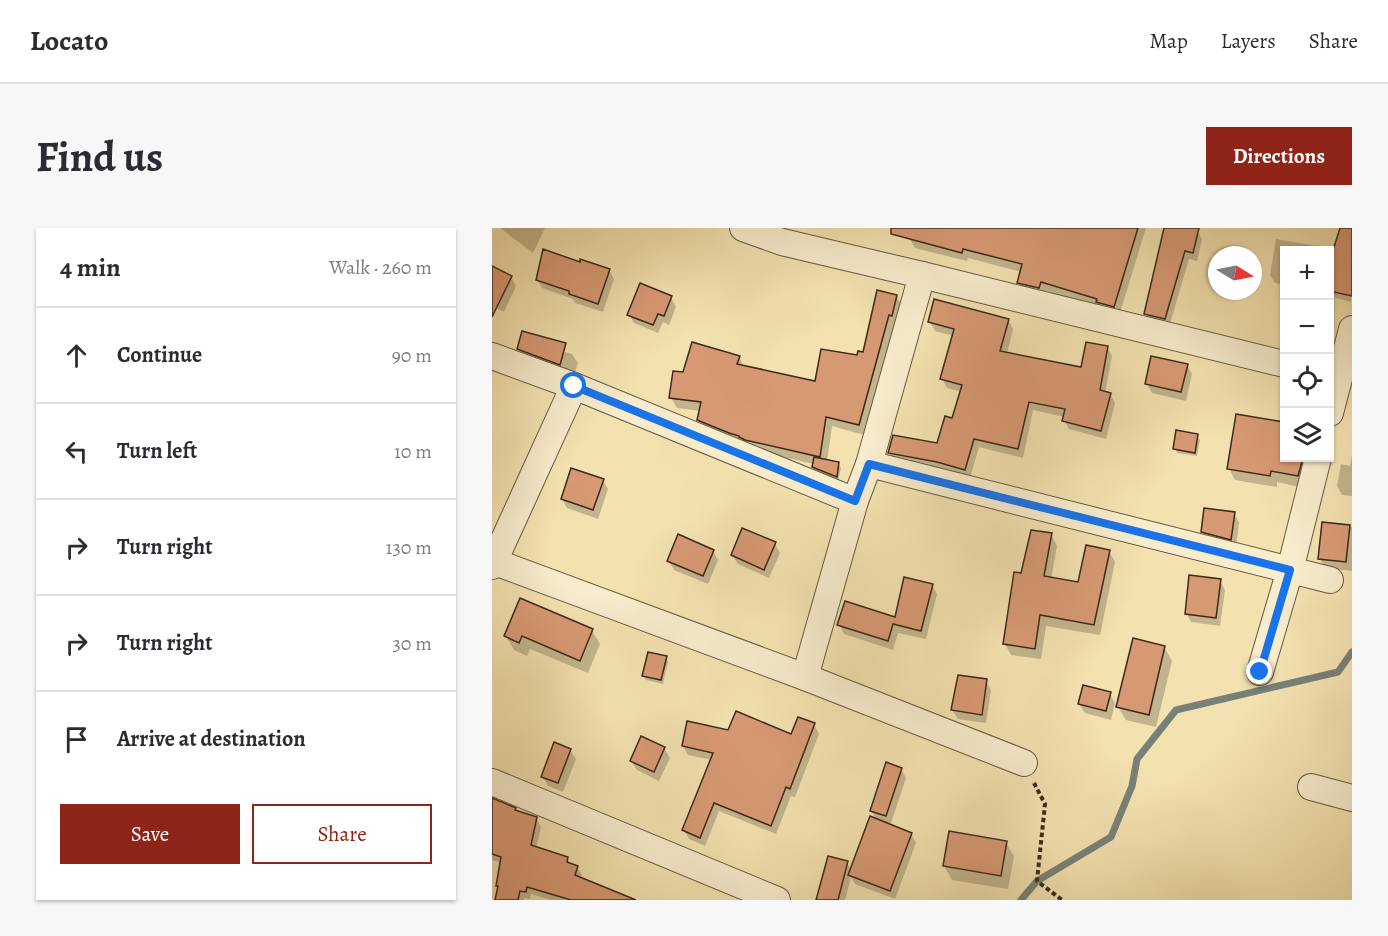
<!DOCTYPE html>
<html lang="en">
<head>
<meta charset="utf-8">
<style>
	:root { --surface:#fff; --page:#f7f7f7; --text:#2b2b33; --muted:#7c7c81; --line:#e1e1e2; --accent:#8f2418 }
	body { margin:0; font-family:Alegreya,serif; background:var(--page); color:var(--text) }
	.controls { position:absolute; right:18px; top:18px; display:grid; overflow:hidden; border-radius:0px; box-shadow:0 2px 4px #0004 }
	.controls button { width:54px; height:54px; display:grid; place-items:center; padding:0; border:0; border-bottom:2px solid var(--line); background:var(--surface); color:var(--text); font:30px sans-serif }
	.compass { position:absolute; left:716px; top:18px; width:54px; height:54px; border-radius:50%; background:var(--surface); box-shadow:0 2px 4px #0004; rotate:100deg }
	.stop { position:absolute; width:18px; height:18px; margin:-14px; border:4px solid #1a73e8; border-radius:50%; background:#fff }
	.stop.end { background:#1a73e8; border-color:#fff; box-shadow:0 2px 6px #0008 }
	.list { margin:0; padding:0; list-style:none }
	h2 { display:flex; justify-content:space-between; align-items:center; height:78px; margin:0; padding:0 24px; font-size:26px }
	h2 small { font-size:20px; font-weight:400; color:var(--muted) }
	.list li { display:grid; grid-template-columns:39px 1fr auto; gap:18px; align-items:center; box-sizing:border-box; height:96px; padding:0 24px; border-top:2px solid var(--line) }
	.list b { display:block; font-size:22px; white-space:nowrap }
	.list em { font-size:20px; font-style:normal; color:var(--muted) }
	.actions { display:flex; gap:12px; padding:18px 24px }
	.actions a { flex:1; padding:14px 0; border:2px solid var(--accent); border-radius:0px; text-align:center; font-size:21px; color:var(--accent) }
	.actions .main { background:var(--accent); color:#fff }
	.icon { flex:none; width:33px; height:33px; fill:none; stroke:currentColor; stroke-width:2; stroke-linecap:round; stroke-linejoin:round }
	.map { position:relative; flex:none; width:860px; height:672px; overflow:hidden; border-radius:0px }
	header { display:flex; align-items:center; gap:36px; box-sizing:border-box; height:84px; padding:0 30px; background:var(--surface); border-bottom:2px solid var(--line) }
	header strong { font-size:28px }
	nav { display:flex; gap:33px; margin-inline-start:auto; font-size:21px }
	.intro { display:flex; align-items:center; justify-content:space-between; box-sizing:border-box; height:144px; padding:0 36px }
	h1 { margin:0; font-size:42px }
	.button { padding:15px 27px; border-radius:0px; background:var(--accent); color:#fff; font-size:21px; font-weight:700 }
	main { display:flex; gap:36px; padding:0 36px }
	aside { flex:1; background:var(--surface); border-radius:0px; box-shadow:0 2px 4px #0004 }
	.map>svg:first-child { display:block }
</style>
</head>
<body>
<header>
<strong>Locato</strong>
<nav><a>Map</a><a>Layers</a><a>Share</a></nav>
</header>
<div class="intro"><h1>Find us</h1><a class="button">Directions</a></div>
<main>
<aside>
<h2>4 min<small>Walk · 260 m</small></h2>
<ul class="list">
<li><svg class="icon" aria-label="ahead" viewBox="0 0 24 24"><path d="M12 20V5M6 11l6-6 6 6"/></svg><div><b>Continue</b></div><em>90 m</em></li>
<li><svg class="icon" aria-label="left" viewBox="0 0 24 24"><path d="M17 20v-9H6M10 6l-5 5 5 5"/></svg><div><b>Turn left</b></div><em>10 m</em></li>
<li><svg class="icon" aria-label="right" viewBox="0 0 24 24"><path d="M7 20v-9h11M14 6l5 5-5 5"/></svg><div><b>Turn right</b></div><em>130 m</em></li>
<li><svg class="icon" aria-label="right" viewBox="0 0 24 24"><path d="M7 20v-9h11M14 6l5 5-5 5"/></svg><div><b>Turn right</b></div><em>30 m</em></li>
<li><svg class="icon" aria-label="arrive" viewBox="0 0 24 24"><path d="M6 21V4h12l-3 4 3 4H6"/></svg><div><b>Arrive at destination</b></div></li>
</ul>
<div class="actions"><a class="main">Save</a><a>Share</a></div>
</aside>
<div class="map">
<svg width="860" height="672" viewBox="0 0 860 672">
	<rect width="100%" height="100%" fill="#f3e1b0"/>
	<filter id="stains"><feTurbulence type="fractalNoise" baseFrequency=".00333" numOctaves="4"/><feColorMatrix values="0 0 0 0 .2 0 0 0 0 .09 0 0 0 0 .02 0 0 0 .5 -.17"/></filter>
	<radialGradient id="worn" r=".72"><stop offset=".6" stop-color="#630" stop-opacity="0"/><stop offset="1" stop-color="#630" stop-opacity=".3"/></radialGradient>
	<g fill="#0003">
		<polygon points="8,0 53,0 41,25"/>
		<polygon points="420,0 654,0 627,88 609,79 554,63 552,69 532,64 527,55 530,44 476,30 475,33 423,20 417,10"/>
		<polygon points="673,0 695,0 705,2 710,11 705,33 697,31 677,99 659,95 654,86"/>
		<polygon points="850,0 860,0 859,74 838,68 838,22 792,22 792,57 783,55 778,47 784,11 843,21"/>
		<polygon points="88,36 117,42 122,51 111,84 83,75 81,71 50,60 45,51"/>
		<polygon points="0,40 19,49 24,58 12,84 0,78"/>
		<polygon points="404,68 410,78 372,207 340,198 335,233 346,235 349,240 346,252 324,243 322,239 322,236 260,222 213,202 207,192 209,183 185,180 179,170 192,146 247,129 252,139 325,155 373,126"/>
		<polygon points="179,70 184,79 177,97 171,94 166,105 142,95 137,86"/>
		<polygon points="516,92 521,101 515,126 591,141 615,119 620,128 613,165 618,166 623,175 614,211 577,201 572,192 573,189 541,182 531,230 487,219 478,250 402,234 397,225 446,216 461,191 469,164 455,160 450,151 462,108 443,103 438,94"/>
		<polygon points="30,111 80,126 86,135 82,148 32,130 27,121"/>
		<polygon points="695,137 700,146 694,173 660,165 655,156"/>
		<polygon points="746,188 792,196 792,230 819,230 812,260 785,254 785,259 743,252 737,240"/>
		<polygon points="705,208 708,212 705,228 685,225 683,220"/>
		<polygon points="860,227 860,268 850,267 845,258 849,236 858,238"/>
		<polygon points="111,252 116,261 106,291 75,280 70,271"/>
		<polygon points="742,285 747,294 744,320 715,313 710,304"/>
		<polygon points="831,296 860,299 860,343 833,340 828,331"/>
		<polygon points="559,306 565,318 559,351 588,355 617,323 623,334 608,407 554,398 549,431 519,427 513,416"/>
		<polygon points="283,316 288,325 277,350 246,336 240,327"/>
		<polygon points="221,323 226,332 216,356 182,342 177,333"/>
		<polygon points="728,353 733,362 728,398 699,394 694,385"/>
		<polygon points="440,357 445,366 434,411 406,405 401,422 352,406 347,396 404,391"/>
		<polygon points="100,403 108,416 96,445 38,421 35,428 22,422 14,408"/>
		<polygon points="672,419 680,433 664,499 634,492 626,479"/>
		<polygon points="174,429 176,434 171,456 154,452 152,448"/>
		<polygon points="494,453 499,462 494,495 466,491 460,482"/>
		<polygon points="618,466 623,475 619,492 593,485 587,476"/>
		<polygon points="322,496 327,506 303,569 299,568 284,606 227,583 213,618 197,611 192,602 220,532 196,527 191,518 237,504 300,508"/>
		<polygon points="149,510 172,520 178,530 167,553 145,542 139,533"/>
		<polygon points="78,522 84,531 71,564 56,558 51,549"/>
		<polygon points="409,541 414,550 398,598 419,606 424,615 403,671 363,656 359,649 353,672 327,672 355,635 359,642 385,593 379,582"/>
		<polygon points="0,572 23,581 25,584 44,590 49,599 44,620 75,631 79,637 85,639 90,647 89,651 125,672 59,672 39,666 38,671 32,670 32,672 4,672 7,661 5,658 10,635 0,632"/>
		<polygon points="514,615 522,628 516,661 460,652 452,638"/>
	</g>
	<g fill="none" stroke-linecap="round" stroke-linejoin="round">
		<polyline stroke="#788177" stroke-width="7" points="529,672 545,653 619,609 640,558 645,531 684,482 846,444 860,424"/>
	</g>
	<g fill="#d79974" stroke="#3b2a18" stroke-width="1.5">
		<polygon points="399,0 646,0 622,79 604,74 605,71 549,54 547,60 525,55 530,36 471,21 470,25 399,6"/>
		<polygon points="672,0 707,0 701,25 693,23 673,91 652,86"/>
		<polygon points="848,0 860,0 860,68 837,63 837,19 842,19"/>
		<polygon points="51,21 88,34 88,31 118,41 106,76 77,66 77,63 44,52"/>
		<polygon points="0,38 20,48 0,89"/>
		<polygon points="148,55 180,68 172,88 166,86 161,97 135,87"/>
		<polygon points="385,62 405,67 400,88 397,87 367,197 334,189 328,229 253,212 247,209 247,208 237,205 205,192 209,174 177,170 181,143 191,144 200,114 248,128 245,136 323,153 329,121 365,127 366,123 371,124"/>
		<polygon points="442,71 517,91 508,123 589,139 594,114 616,118 608,162 619,165 609,203 570,193 573,181 537,174 526,221 482,211 473,242 445,234 396,225 401,207 445,215 453,188 460,190 470,157 448,151 462,101 436,94"/>
		<polygon points="30,103 74,115 68,137 25,121"/>
		<polygon points="659,128 696,136 689,164 653,156"/>
		<polygon points="744,186 792,194 792,230 811,230 806,248 779,243 778,248 735,241"/>
		<polygon points="684,202 706,206 703,225 681,221"/>
		<polygon points="322,229 347,234 345,249 320,239"/>
		<polygon points="79,240 112,251 101,282 69,271"/>
		<polygon points="712,280 743,284 739,312 709,304"/>
		<polygon points="830,294 858,297 854,334 826,331"/>
		<polygon points="250,300 284,314 272,342 239,327"/>
		<polygon points="539,302 560,305 552,348 586,354 594,317 618,322 602,397 548,387 543,421 511,416 522,344 529,345"/>
		<polygon points="186,306 222,322 211,348 175,333"/>
		<polygon points="697,347 729,351 724,390 693,386"/>
		<polygon points="412,349 441,356 429,403 401,396 396,413 345,397 353,373 403,389"/>
		<polygon points="28,370 101,401 88,433 30,408 27,415 12,408"/>
		<polygon points="641,410 673,418 657,487 624,479"/>
		<polygon points="156,424 175,428 169,452 150,448"/>
		<polygon points="466,447 495,451 490,487 459,482"/>
		<polygon points="591,457 619,464 614,483 586,476"/>
		<polygon points="244,483 299,506 306,489 323,495 298,561 294,559 279,598 222,575 208,610 190,602 221,525 190,518 195,493 236,502"/>
		<polygon points="149,508 173,519 162,544 138,533"/>
		<polygon points="62,514 79,521 66,555 49,549"/>
		<polygon points="394,534 410,540 394,588 378,583"/>
		<polygon points="0,570 24,580 23,582 45,589 39,617 76,629 75,634 86,638 83,647 144,672 79,672 35,659 34,664 28,663 26,672 3,672 6,658 4,658 9,629 0,626"/>
		<polygon points="378,588 420,605 398,663 356,647"/>
		<polygon points="457,603 515,613 509,648 451,638"/>
		<polygon points="336,628 356,633 346,672 324,672"/>
	</g>
	<g fill="none" stroke-linecap="round" stroke-linejoin="round">
		<g stroke="#69583e" stroke-width="28">
			<g id="street">
				<polyline points="251,0 290,14 430,47 792,136"/>
				<polyline points="0,128 82,158 363,273"/>
				<polyline points="838,185 860,101"/>
				<polyline points="377,236 838,352"/>
				<polyline points="0,333 313,449 532,535"/>
				<polyline points="0,338 82,158"/>
				<polyline points="768,444 798,342 826,230"/>
				<polyline points="313,449 363,273 377,236 430,47"/>
				<polyline points="0,554 285,672"/>
				<polyline points="819,559 860,570"/>
			</g>
		</g>
		<polyline stroke="#3b2a18" stroke-width="4" stroke-dasharray="4.5 3" stroke-linecap="butt" points="542,555 553,576 545,653 570,672"/>
		<use href="#street" stroke="#f7eccc" stroke-width="26"/>
	</g>
	<g fill="none" stroke-linecap="round" stroke-linejoin="round">
		<polyline stroke="#1a73e8" stroke-width="8" points="82,158 363,273 377,236 798,342 768,444"/>
	</g>
	<rect width="100%" height="100%" filter="url(#stains)"/>
	<rect width="100%" height="100%" fill="url(#worn)"/>
</svg>
<div class="controls">
<button>+</button>
<button>−</button>
<button><svg class="icon" aria-label="locate" viewBox="0 0 24 24"><circle cx="12" cy="12" r="6"/><path d="M12 2v4M12 18v4M2 12h4M18 12h4"/></svg></button>
<button><svg class="icon" aria-label="layers" viewBox="0 0 24 24"><path d="M12 4l9 5-9 5-9-5zM3 14l9 5 9-5"/></svg></button>
</div>
<svg class="compass" viewBox="-18 -18 36 36"><path d="M0-13l5 13h-10z" fill="#e53935"/><path d="M0 13l5-13h-10z" fill="#7c7c81"/></svg>
<div class="stop" style="left:82px;top:158px"></div>
<div class="stop end" style="left:768px;top:444px"></div>
</div>
</main>
</body>
</html>
